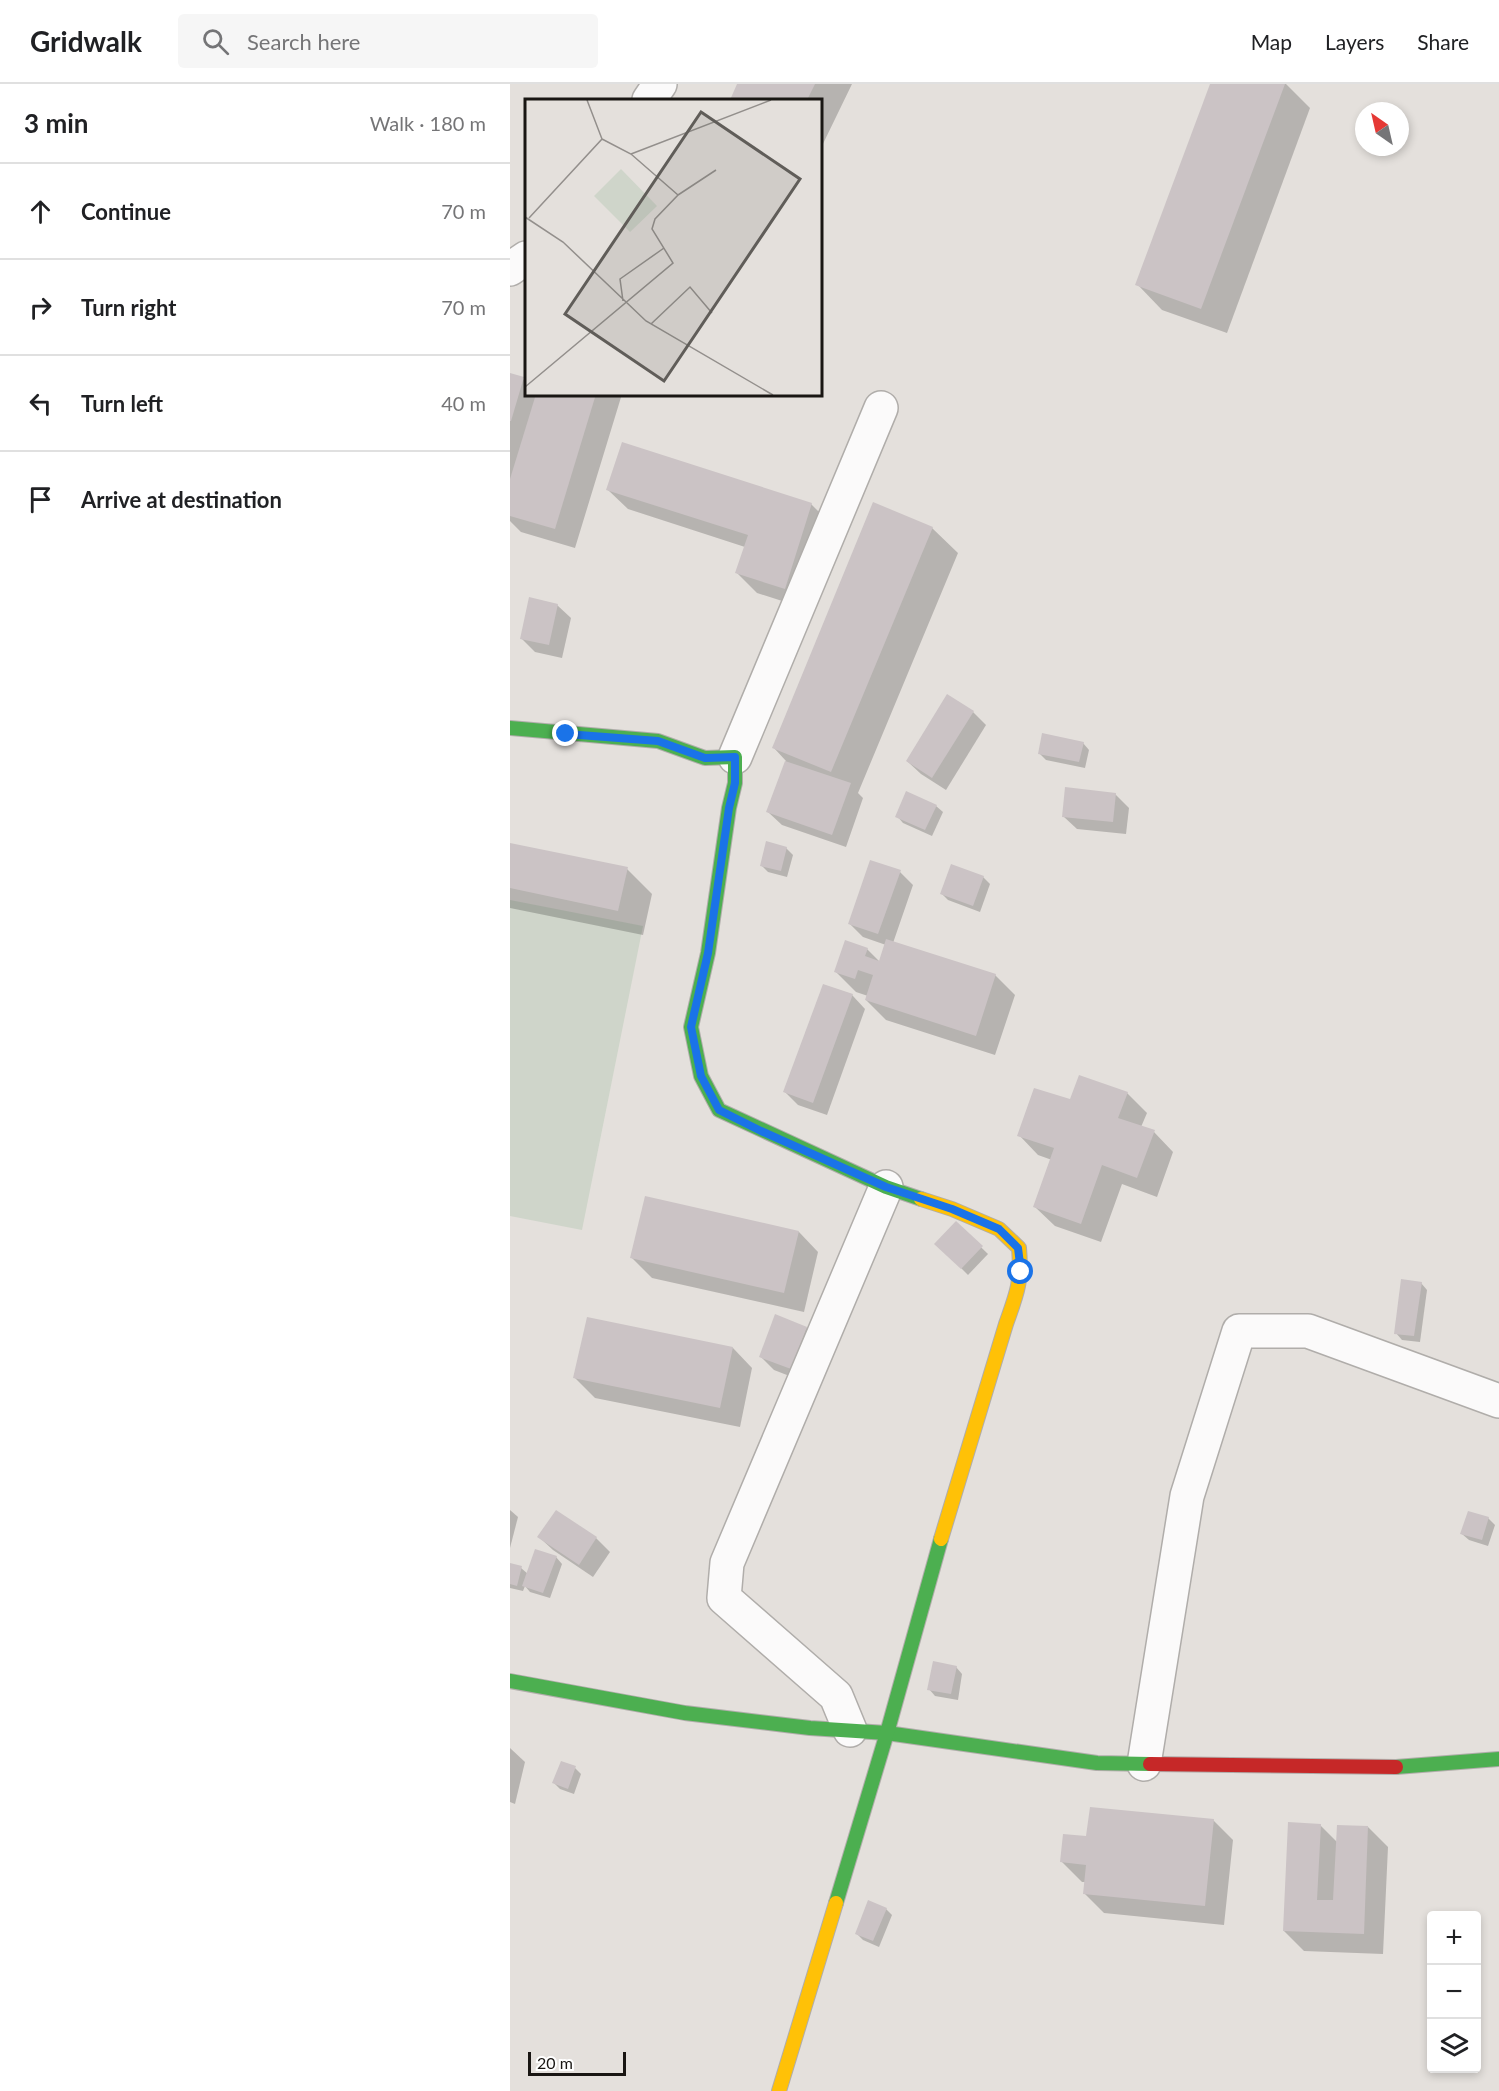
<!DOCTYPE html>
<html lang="en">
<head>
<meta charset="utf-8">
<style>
	:root { --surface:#fff; --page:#f6f6f6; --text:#202124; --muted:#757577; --line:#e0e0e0 }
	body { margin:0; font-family:Lato,sans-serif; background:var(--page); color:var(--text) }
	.controls { position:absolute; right:18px; bottom:18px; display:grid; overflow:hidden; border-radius:6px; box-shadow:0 3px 9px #0003 }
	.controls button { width:54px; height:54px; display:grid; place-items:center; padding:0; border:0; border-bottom:2px solid var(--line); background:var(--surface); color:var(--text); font:30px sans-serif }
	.compass { position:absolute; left:845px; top:18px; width:54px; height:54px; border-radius:50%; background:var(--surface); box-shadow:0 3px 9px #0003; rotate:326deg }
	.scale { position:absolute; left:18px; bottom:15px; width:98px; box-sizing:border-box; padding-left:6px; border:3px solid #191613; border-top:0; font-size:16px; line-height:21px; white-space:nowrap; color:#191613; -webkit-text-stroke:4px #fff; paint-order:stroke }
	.stop { position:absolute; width:18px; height:18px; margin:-14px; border:4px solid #1a73e8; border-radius:50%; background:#fff }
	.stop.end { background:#1a73e8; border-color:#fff; box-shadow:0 2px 6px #0008 }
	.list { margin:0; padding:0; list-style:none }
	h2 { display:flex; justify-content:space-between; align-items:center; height:78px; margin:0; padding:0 24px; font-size:26px }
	h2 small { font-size:20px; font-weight:400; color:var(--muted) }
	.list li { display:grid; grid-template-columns:39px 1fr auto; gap:18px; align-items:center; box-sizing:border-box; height:96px; padding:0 24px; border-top:2px solid var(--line) }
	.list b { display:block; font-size:22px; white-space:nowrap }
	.list em { font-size:20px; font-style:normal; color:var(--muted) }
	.icon { flex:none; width:33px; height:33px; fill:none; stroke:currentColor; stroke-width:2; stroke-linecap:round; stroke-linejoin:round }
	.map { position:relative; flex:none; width:989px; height:2007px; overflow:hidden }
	header { display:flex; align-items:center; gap:36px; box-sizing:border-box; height:84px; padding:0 30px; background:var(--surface); border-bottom:2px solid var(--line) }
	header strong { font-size:28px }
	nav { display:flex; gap:33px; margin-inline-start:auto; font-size:21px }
	.search { width:420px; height:54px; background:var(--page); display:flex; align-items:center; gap:15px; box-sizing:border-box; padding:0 21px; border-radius:6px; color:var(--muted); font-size:22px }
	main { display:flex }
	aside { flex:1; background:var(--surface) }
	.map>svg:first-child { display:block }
</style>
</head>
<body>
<header>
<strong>Gridwalk</strong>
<div class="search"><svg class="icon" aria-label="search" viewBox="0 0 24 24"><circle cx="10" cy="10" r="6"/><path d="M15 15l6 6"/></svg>Search here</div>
<nav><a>Map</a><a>Layers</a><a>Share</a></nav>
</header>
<main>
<aside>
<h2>3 min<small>Walk · 180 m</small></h2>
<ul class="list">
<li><svg class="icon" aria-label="ahead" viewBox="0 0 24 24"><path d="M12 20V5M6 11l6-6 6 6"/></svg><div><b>Continue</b></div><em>70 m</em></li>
<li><svg class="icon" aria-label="right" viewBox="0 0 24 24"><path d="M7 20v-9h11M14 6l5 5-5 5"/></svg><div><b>Turn right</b></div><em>70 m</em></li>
<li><svg class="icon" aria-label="left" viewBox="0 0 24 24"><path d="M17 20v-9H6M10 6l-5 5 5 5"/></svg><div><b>Turn left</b></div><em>40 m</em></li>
<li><svg class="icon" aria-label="arrive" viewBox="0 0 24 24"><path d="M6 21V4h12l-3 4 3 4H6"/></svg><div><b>Arrive at destination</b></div></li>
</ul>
</aside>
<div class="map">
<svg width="989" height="2007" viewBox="0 0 989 2007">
	<rect width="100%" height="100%" fill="#e4e0dc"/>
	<polygon fill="#cfd5ca" points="0,816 133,842 72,1146 0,1132"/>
	<g fill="#0003">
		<polygon points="229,0 342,0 310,66 310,16 221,16"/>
		<polygon points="701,0 776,0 800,24 717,249 652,226 627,200"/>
		<polygon points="0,291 13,295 16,298 16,310 112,310 65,464 11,448 0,437"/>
		<polygon points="98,406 301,420 321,440 294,524 247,509 227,489 235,463 118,425"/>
		<polygon points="422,444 448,469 348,709 353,714 336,763 272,741 258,728 276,677 264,664"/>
		<polygon points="47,521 61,534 52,574 25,568 12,555"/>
		<polygon points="463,628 476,641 436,706 411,690 397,677"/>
		<polygon points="573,659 579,666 575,684 536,676 529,669"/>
		<polygon points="605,710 619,724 616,750 567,745 553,732"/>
		<polygon points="426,722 433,728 422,752 393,739 387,732"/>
		<polygon points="0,761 117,785 142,810 133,851 0,824"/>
		<polygon points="276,764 283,771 277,793 258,788 251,781"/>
		<polygon points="390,788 403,801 383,859 485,891 505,911 485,971 376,936 356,916 358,912 346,908 326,888 357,865 370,878 376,861 353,853 339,839"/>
		<polygon points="473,793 480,800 470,828 438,816 431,809"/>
		<polygon points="342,911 355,925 317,1031 288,1021 275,1008"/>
		<polygon points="617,1009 637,1029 631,1043 644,1048 663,1068 647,1113 612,1100 591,1158 545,1142 525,1123 542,1076 528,1071 509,1051 561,1017"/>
		<polygon points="446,1139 478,1170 458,1191 427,1160"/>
		<polygon points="289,1148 308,1168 294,1228 142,1194 122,1174"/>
		<polygon points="911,1199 917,1206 910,1258 892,1256 886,1249"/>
		<polygon points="297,1244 310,1258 295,1298 264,1286 251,1273"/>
		<polygon points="223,1264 242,1284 230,1343 85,1314 65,1294"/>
		<polygon points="0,1426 8,1433 0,1464"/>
		<polygon points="46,1428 86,1454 100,1468 83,1493 43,1466 29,1453"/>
		<polygon points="978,1434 985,1441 978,1462 959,1456 952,1450"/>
		<polygon points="46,1473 52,1480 40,1514 20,1508 15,1502 13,1507 0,1504 0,1481 11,1484 18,1490"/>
		<polygon points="446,1583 452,1590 448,1616 425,1612 419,1605"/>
		<polygon points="0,1664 15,1678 5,1720 0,1718"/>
		<polygon points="65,1684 71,1690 64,1710 50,1705 44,1699"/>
		<polygon points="703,1736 723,1756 714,1841 594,1829 574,1809 575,1798 572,1798 552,1778"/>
		<polygon points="810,1741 828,1759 858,1743 878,1763 873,1870 794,1867 774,1847"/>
		<polygon points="376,1825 382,1831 369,1863 353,1856 347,1850"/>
	</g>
	<g fill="#cbc3c5">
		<polygon points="227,0 305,0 297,16 220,16"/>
		<polygon points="700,0 775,0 691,225 625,201"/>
		<polygon points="0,289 14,293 1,337 0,337"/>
		<polygon points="26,310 86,310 45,445 0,432 0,395"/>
		<polygon points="112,358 302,419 275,505 225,489 238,451 96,406"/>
		<polygon points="363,418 423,443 321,688 262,664"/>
		<polygon points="19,513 48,520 39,561 10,555"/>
		<polygon points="437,610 464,627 422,694 396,677"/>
		<polygon points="532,649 574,658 569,678 528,670"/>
		<polygon points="275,677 341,699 322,751 256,728"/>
		<polygon points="555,703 606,709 603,738 552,733"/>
		<polygon points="396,707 427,721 415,746 385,733"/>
		<polygon points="256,757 277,763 271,787 250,782"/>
		<polygon points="0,759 118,783 108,827 0,804"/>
		<polygon points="360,776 391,786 368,850 338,840"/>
		<polygon points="441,780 474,792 463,822 430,810"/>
		<polygon points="376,855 486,890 466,952 355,916 363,891 348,886 345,895 324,888 335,856 358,864 355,872 369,877"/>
		<polygon points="313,900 343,910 303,1019 273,1008"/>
		<polygon points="569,991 618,1008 608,1034 645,1046 627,1094 592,1081 571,1140 523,1123 544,1064 507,1052 524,1004 560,1015"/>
		<polygon points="135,1112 289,1147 274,1209 120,1174"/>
		<polygon points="446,1137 473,1162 451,1185 424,1160"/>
		<polygon points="891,1195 912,1198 904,1252 884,1250"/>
		<polygon points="265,1230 297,1243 281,1285 249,1273"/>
		<polygon points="77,1233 223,1263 210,1324 63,1294"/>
		<polygon points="46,1426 87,1453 69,1481 27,1453"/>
		<polygon points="958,1427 979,1433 972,1456 950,1450"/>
		<polygon points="25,1465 47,1472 33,1509 12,1502"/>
		<polygon points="0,1479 12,1482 7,1502 0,1500"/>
		<polygon points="423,1577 447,1582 441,1610 417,1606"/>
		<polygon points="51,1677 66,1682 58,1705 42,1699"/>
		<polygon points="580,1723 704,1735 695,1822 573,1810 576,1781 550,1778 553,1750 576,1752"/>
		<polygon points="778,1738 811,1740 807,1816 823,1816 827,1741 858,1742 854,1850 773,1847"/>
		<polygon points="358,1816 377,1824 363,1857 345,1850"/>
	</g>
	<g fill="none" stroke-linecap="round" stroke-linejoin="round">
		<g stroke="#b0adaa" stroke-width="36">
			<g id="street">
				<polyline points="139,16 150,0"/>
				<polyline points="0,185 16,174"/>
				<polyline points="225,673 371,324"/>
				<polyline points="340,1646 326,1612 214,1514 217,1479 376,1103"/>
				<polyline points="634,1680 677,1412 729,1247 798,1247 989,1317"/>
			</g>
		</g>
		<g stroke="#b0adaa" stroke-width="16">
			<g id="fast">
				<polyline points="0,644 148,657 195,674 225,673 225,699 219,724 198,869 181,943 191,992 209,1026 376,1103 411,1115"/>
				<polyline points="0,1597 175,1629 300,1644 377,1649 587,1679 640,1680"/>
				<polyline points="886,1683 989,1675"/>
				<polyline points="326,1819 377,1649 431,1455"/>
			</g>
		</g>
		<g stroke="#b0adaa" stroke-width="16">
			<g id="slow">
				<path d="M411,1115L442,1125L489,1145L509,1164C512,1198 507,1209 496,1240L431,1455"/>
				<polyline points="269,2007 326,1819"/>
			</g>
		</g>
		<g stroke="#b0adaa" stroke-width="16">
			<polyline id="jam" points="640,1680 886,1683"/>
		</g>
		<use href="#street" stroke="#fbfafa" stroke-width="33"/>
		<use href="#fast" stroke="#4caf50" stroke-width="14"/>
		<use href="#slow" stroke="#ffc107" stroke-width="14"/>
		<use href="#jam" stroke="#c62828" stroke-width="14"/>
	</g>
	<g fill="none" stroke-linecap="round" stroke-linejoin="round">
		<polyline stroke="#1a73e8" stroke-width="8" points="56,650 148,657 195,674 225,673 225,699 219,724 198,869 181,943 191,992 209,1026 251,1047 376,1103 442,1125 489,1145 508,1164 511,1188"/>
	</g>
	<g transform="translate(15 15)">
		<rect width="297" height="297" fill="#e4e0dc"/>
		<path d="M96,70L132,107L105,133L69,97Z" fill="#cfd5ca"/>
		<path fill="none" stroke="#938f8c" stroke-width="1.5" d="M106,55L246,1M153,96L191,71M0,118L38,143L121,222L248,296M4,119L77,40L62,1M98,202L95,180L139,149M126,225L165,188L187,214M0,288L148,164L127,130L130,120L153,96L106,55L77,40"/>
		<path fill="#605d59" fill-opacity="0.15" stroke="#605d59" stroke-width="3" d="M176,13L275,80L139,282L40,215Z"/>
		<rect width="297" height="297" fill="none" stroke="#191613" stroke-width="3"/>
	</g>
</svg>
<div class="controls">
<button>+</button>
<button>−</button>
<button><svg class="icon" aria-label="layers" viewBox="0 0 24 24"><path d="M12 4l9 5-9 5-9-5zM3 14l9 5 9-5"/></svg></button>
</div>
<svg class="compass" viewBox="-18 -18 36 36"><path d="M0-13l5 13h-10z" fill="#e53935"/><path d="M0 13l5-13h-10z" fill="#757577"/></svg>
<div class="scale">20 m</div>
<div class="stop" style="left:511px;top:1188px"></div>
<div class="stop end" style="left:56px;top:650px"></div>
</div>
</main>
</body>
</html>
